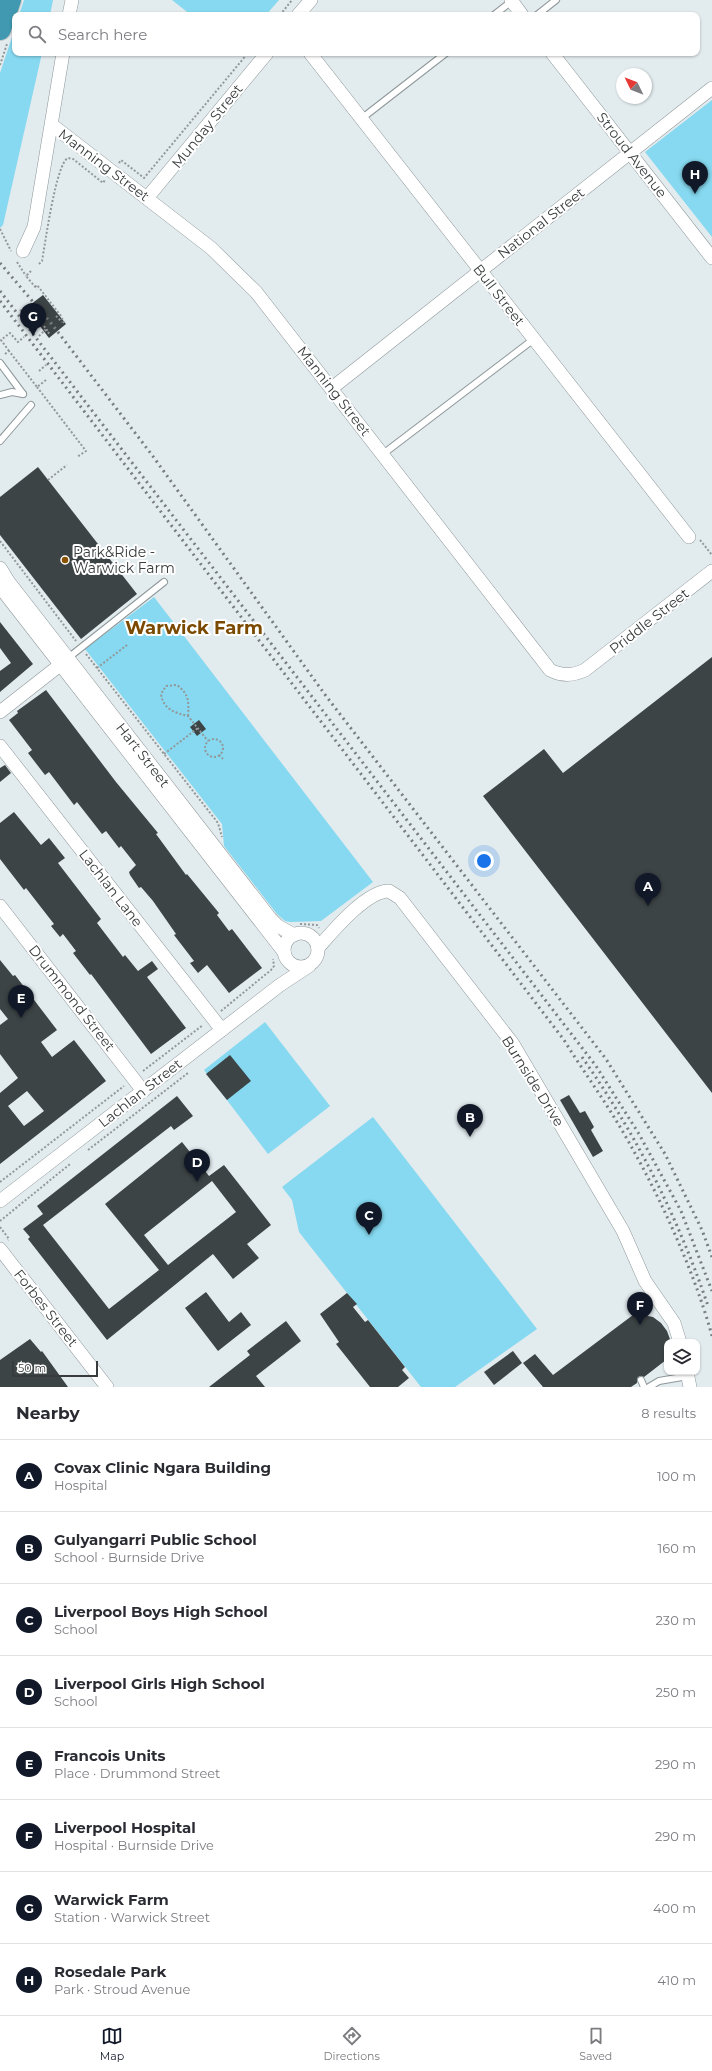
<!DOCTYPE html>
<html lang="en">
<head>
<meta charset="utf-8">
<style>
	:root { --surface:#fff; --page:#f7f7f7; --text:#2b2b33; --muted:#7c7c81; --line:#e1e1e2; --accent:#111827 }
	body { margin:0; font-family:Montserrat,sans-serif; background:var(--page); color:var(--text) }
	.controls { position:absolute; right:12px; bottom:12px; display:grid; overflow:hidden; border-radius:8px; box-shadow:0 1px 3px #0004 }
	.controls button { width:36px; height:36px; display:grid; place-items:center; padding:0; border:0; border-bottom:1px solid var(--line); background:var(--surface); color:var(--text); font:20px sans-serif }
	.compass { position:absolute; left:616px; top:68px; width:36px; height:36px; border-radius:50%; background:var(--surface); box-shadow:0 1px 3px #0004; rotate:313deg }
	.scale { position:absolute; left:12px; bottom:10px; width:86px; box-sizing:border-box; padding-left:4px; border:2px solid #383b3c; border-top:0; font-size:11px; line-height:14px; white-space:nowrap; color:#383b3c; -webkit-text-stroke:3px #fff; paint-order:stroke }
	.you { position:absolute; left:484px; top:861px; width:14px; height:14px; margin:-10px; border:3px solid #fff; border-radius:50%; background:#1a73e8; box-shadow:0 0 0 6px #1a73e833 }
	.badge { display:grid; place-items:center; width:26px; height:26px; border-radius:50%; background:var(--accent); color:#fff; font-size:13px; font-weight:700 }
	.pin { position:absolute; translate:-50% -33px; filter:drop-shadow(0 1px 2px #0008) }
	.pin::after { content:''; position:absolute; top:21px; width:14px; height:12px; background:inherit; clip-path:polygon(0 0,100% 0,50% 100%) }
	.list { margin:0; padding:0; list-style:none }
	h2 { display:flex; justify-content:space-between; align-items:center; height:52px; margin:0; padding:0 16px; font-size:17px }
	h2 small { font-size:13px; font-weight:400; color:var(--muted) }
	.list li { display:grid; grid-template-columns:26px 1fr auto; gap:12px; align-items:center; box-sizing:border-box; height:72px; padding:0 16px; border-top:1px solid var(--line) }
	.list b { display:block; font-size:15px; white-space:nowrap }
	.list p { margin:0; font-size:13px; white-space:nowrap; color:var(--muted) }
	.list em { font-size:13px; font-style:normal; color:var(--muted) }
	.icon { flex:none; width:22px; height:22px; fill:none; stroke:currentColor; stroke-width:2; stroke-linecap:round; stroke-linejoin:round }
	.map { position:relative; flex:none; width:712px; height:1387px; overflow:hidden }
	.search { position:absolute; background:var(--surface); box-shadow:0 1px 3px #0004; left:12px; right:12px; top:12px; height:44px; display:flex; align-items:center; gap:10px; box-sizing:border-box; padding:0 14px; border-radius:8px; color:var(--muted); font-size:15px }
	.sheet { height:628px; background:var(--surface) }
	nav { display:flex; justify-content:space-around; align-items:center; box-sizing:border-box; height:56px; border-top:1px solid var(--line); background:var(--surface); font-size:11px; color:var(--muted) }
	nav a { display:grid; justify-items:center; gap:2px }
	nav .on { color:var(--accent) }
	.map>svg:first-child { display:block }
</style>
</head>
<body>
<div class="map">
<svg width="712" height="1387" viewBox="0 0 712 1387">
	<rect width="100%" height="100%" fill="#e2ebee"/>
	<g fill="#86d9f0">
		<polygon points="24,0 53,0 50,15 19,15"/>
		<polygon points="172,0 279,0 266,15 191,15"/>
		<polygon points="15,28 15,53 42,53 3,225 0,228 0,73"/>
		<polygon points="712,100 712,237 645,152"/>
		<polygon points="154,597 373,882 321,921 290,922 285,921 277,914 224,846 222,824 85,649"/>
		<polygon points="265,1022 330,1106 268,1154 204,1070"/>
		<polygon points="373,1117 537,1329 455,1387 421,1387 299,1232 292,1200 282,1187"/>
	</g>
	<g fill="#3d4446" fill-rule="evenodd">
		<polygon points="43,295 66,324 49,338 26,308"/>
		<polygon points="38,467 137,594 81,639 0,535 0,497"/>
		<polygon points="0,622 33,664 0,692 0,671 11,663 0,648"/>
		<polygon points="712,657 712,1093 483,796 544,749 563,773"/>
		<polygon points="46,690 116,782 158,833 156,834 186,875 187,874 219,913 217,915 229,931 232,929 262,968 229,993 207,965 198,973 190,963 194,961 174,935 176,934 153,901 141,887 139,888 130,875 129,872 136,865 121,846 119,848 106,831 102,834 77,802 74,805 49,772 45,775 28,753 32,750 9,720 18,713 17,711"/>
		<polygon points="199,720 206,729 197,736 190,727"/>
		<polygon points="5,765 11,773 0,782 0,768"/>
		<polygon points="14,812 41,845 49,838 65,858 58,863 101,919 97,923 123,957 125,955 138,971 152,961 158,969 147,977 186,1028 151,1054 91,974 90,975 73,953 76,951 63,934 60,937 51,926 54,924 26,888 24,890 0,859 0,823"/>
		<path d="M0,960L13,976L15,975L57,1030L41,1042L52,1057L74,1040L106,1081L0,1164V1093L18,1078L0,1054V1025L8,1019L0,1009ZM27,1091L44,1111L24,1126L8,1106Z"/>
		<polygon points="230,1055 251,1081 227,1100 206,1074"/>
		<polygon points="569,1095 580,1113 585,1111 594,1127 591,1130 603,1151 593,1157 560,1100"/>
		<path d="M177,1096L193,1116L174,1130L171,1126L43,1225L109,1309L159,1270L105,1204L182,1142L209,1176L224,1165L271,1225L247,1244L259,1258L233,1279L213,1254L107,1340L28,1239L30,1237L23,1229L43,1214L37,1206ZM212,1181L236,1212L168,1265L144,1235Z"/>
		<polygon points="206,1292 229,1322 241,1312 251,1325 218,1351 185,1308"/>
		<polygon points="347,1293 357,1304 353,1307 365,1322 368,1320 405,1367 402,1370 409,1378 398,1387 370,1387 336,1344 339,1342 320,1314"/>
		<polygon points="633,1315 643,1315 653,1317 661,1323 667,1331 671,1342 667,1342 666,1360 644,1377 641,1376 638,1377 637,1383 631,1387 543,1387 523,1363 535,1354 553,1375"/>
		<polygon points="286,1321 301,1341 256,1376 265,1387 209,1387 250,1355 247,1351"/>
		<polygon points="30,1339 41,1352 42,1351 68,1387 0,1387 0,1360"/>
		<polygon points="513,1351 522,1363 494,1385 484,1372"/>
	</g>
	<g fill="none" stroke-linecap="round" stroke-linejoin="round">
		<g stroke="#8f989a" stroke-width="8">
			<g id="lane">
				<polyline points="494,15 512,1"/>
				<polyline points="537,15 556,0"/>
				<polyline points="361,119 446,53"/>
				<polyline points="0,363 23,394"/>
				<polyline points="0,395 12,392 23,394"/>
				<polyline points="0,441 31,405"/>
				<polyline points="383,454 534,339"/>
				<polyline points="68,658 164,582"/>
				<polyline points="641,1380 644,1387"/>
				<polyline points="649,1387 659,1381 688,1376"/>
			</g>
		</g>
		<g stroke="#8f989a" stroke-width="14">
			<g id="street">
				<polyline points="511,0 522,15"/>
				<polyline points="69,15 72,0"/>
				<polyline points="298,15 311,0"/>
				<polyline points="310,53 689,537"/>
				<polyline points="552,53 712,258"/>
				<path d="M52,125L211,248L256,292L550,670C562,676 572,676 585,670L712,571"/>
				<polyline points="147,198 267,53"/>
				<polyline points="23,251 34,227 63,53"/>
				<polyline points="332,388 712,88"/>
				<polyline points="0,568 8,581 270,918 278,926 294,935"/>
				<polyline points="0,587 284,952"/>
				<polyline points="0,712 60,665"/>
				<polyline points="0,746 222,1030"/>
				<polyline points="0,906 143,1091"/>
				<circle cx="301" cy="950" r="17"/>
				<path d="M318,948C332,932 366,891 389,891L400,898L513,1044L623,1231L645,1281L674,1323L680,1342"/>
				<polyline points="0,1201 280,985 309,966"/>
				<polyline points="0,1249 107,1387"/>
				<polyline points="687,1372 690,1387"/>
			</g>
		</g>
		<g stroke="#c7c8c8" stroke-width="24">
			<polyline id="highway" points="0,29 10,0"/>
		</g>
		<g stroke="#92989a" stroke-width="2" stroke-dasharray="2 2" stroke-linecap="butt">
			<polyline points="280,15 292,0"/>
			<polyline points="0,65 7,44"/>
			<polyline points="119,163 121,160 144,178 248,53"/>
			<polyline points="0,229 11,251"/>
			<polyline points="17,262 26,276"/>
			<path d="M39,264L42,261C45,245 56,163 68,158L73,159L103,183L105,180"/>
			<polyline points="31,271 26,276 37,289"/>
			<polyline points="35,287 37,285 61,316 64,323"/>
			<polyline points="20,311 27,306 28,307"/>
			<polyline points="56,316 62,322"/>
			<polyline points="44,326 49,333"/>
			<polyline points="39,336 45,330 50,334"/>
			<polyline points="9,351 1,340 10,333 18,342 24,337"/>
			<polyline points="5,354 9,351 37,387 46,380"/>
			<polyline points="39,371 46,365"/>
			<polyline points="37,387 86,451 77,457"/>
			<polyline points="48,480 67,465"/>
			<polyline points="700,540 712,555"/>
			<polyline points="0,541 76,641"/>
			<polyline points="86,654 218,823 222,837"/>
			<polyline points="97,668 127,645"/>
			<path d="M188,716C189,702 189,694 177,685L166,686L161,694C163,709 175,713 188,716L208,741"/>
			<circle cx="214" cy="748" r="9"/>
			<polyline points="164,754 198,728"/>
			<polyline points="219,755 223,759"/>
			<polyline points="300,924 317,925 319,928"/>
			<polyline points="221,1011 271,970 274,966 273,959"/>
			<polyline points="143,1071 203,1025"/>
			<polyline points="88,1150 188,1073"/>
			<polyline points="0,1182 124,1086"/>
			<polyline points="0,1221 70,1164"/>
			<polyline points="0,1227 9,1239 8,1240"/>
		</g>
		<use href="#lane" stroke="#fff" stroke-width="6"/>
		<use href="#street" stroke="#fff" stroke-width="13"/>
		<use href="#highway" stroke="#4099b0" stroke-width="22"/>
		<g stroke="#787d7f" stroke-width="3" stroke-dasharray="2 4" stroke-linecap="butt">
			<polyline points="0,263 51,323 152,455 326,696 606,1059 665,1154 702,1230 712,1257"/>
			<polyline points="0,291 596,1066 639,1134 681,1211 712,1291"/>
			<path d="M0,301L564,1040C580,1066 598,1091 614,1117C652,1179 693,1266 712,1336"/>
			<path d="M582,1057C636,1134 678,1217 708,1306"/>
		</g>
	</g>
	<circle fill="#885200" stroke="#fff" stroke-width="1.5" cx="65" cy="560" r="4"/>
	<g text-anchor="middle" stroke-width="4" stroke-linejoin="round" paint-order="stroke">
		<g font-size="14" fill="#383b3c" stroke="#fff">
			<text transform="translate(207 126) rotate(-51)" y="5">Munday Street</text>
			<text transform="translate(632 155) rotate(52)" y="5">Stroud Avenue</text>
			<text transform="translate(104 165) rotate(37)" y="5">Manning Street</text>
			<text transform="translate(541 223) rotate(-38)" y="5">National Street</text>
			<text transform="translate(499 295) rotate(52)" y="5">Bull Street</text>
			<text transform="translate(334 391) rotate(52)" y="5">Manning Street</text>
			<text transform="translate(649 621) rotate(-38)" y="5">Priddle Street</text>
			<text transform="translate(143 755) rotate(52)" y="5">Hart Street</text>
			<text transform="translate(111 888) rotate(52)" y="5">Lachlan Lane</text>
			<text transform="translate(72 998) rotate(52)" y="5">Drummond Street</text>
			<text transform="translate(533 1081) rotate(58)" y="5">Burnside Drive</text>
			<text transform="translate(140 1093) rotate(-38)" y="5">Lachlan Street</text>
			<text transform="translate(46 1308) rotate(52)" y="5">Forbes Street</text>
		</g>
		<g font-size="14" fill="#383b3c" stroke="#fff" text-anchor="start">
			<text x="73" y="557">Park&amp;Ride -<tspan x="73" dy="16">Warwick Farm</tspan></text>
		</g>
		<g font-size="18" font-weight="bold" fill="#7b4a01" stroke="#fff">
			<text x="194" y="634">Warwick Farm</text>
		</g>
	</g>
</svg>
<div class="controls">
<button><svg class="icon" aria-label="layers" viewBox="0 0 24 24"><path d="M12 4l9 5-9 5-9-5zM3 14l9 5 9-5"/></svg></button>
</div>
<svg class="compass" viewBox="-18 -18 36 36"><path d="M0-13l5 13h-10z" fill="#e53935"/><path d="M0 13l5-13h-10z" fill="#7c7c81"/></svg>
<div class="scale">50 m</div>
<div class="you"></div>
<div class="pin badge" style="left:648px;top:906px">A</div>
<div class="pin badge" style="left:470px;top:1137px">B</div>
<div class="pin badge" style="left:369px;top:1235px">C</div>
<div class="pin badge" style="left:197px;top:1182px">D</div>
<div class="pin badge" style="left:21px;top:1018px">E</div>
<div class="pin badge" style="left:640px;top:1325px">F</div>
<div class="pin badge" style="left:33px;top:336px">G</div>
<div class="pin badge" style="left:695px;top:194px">H</div>
<div class="search"><svg class="icon" aria-label="search" viewBox="0 0 24 24"><circle cx="10" cy="10" r="6"/><path d="M15 15l6 6"/></svg>Search here</div>
</div>
<section class="sheet">
<h2>Nearby<small>8 results</small></h2>
<ul class="list">
<li><span class="badge">A</span><div><b>Covax Clinic Ngara Building</b><p>Hospital</p></div><em>100 m</em></li>
<li><span class="badge">B</span><div><b>Gulyangarri Public School</b><p>School · Burnside Drive</p></div><em>160 m</em></li>
<li><span class="badge">C</span><div><b>Liverpool Boys High School</b><p>School</p></div><em>230 m</em></li>
<li><span class="badge">D</span><div><b>Liverpool Girls High School</b><p>School</p></div><em>250 m</em></li>
<li><span class="badge">E</span><div><b>Francois Units</b><p>Place · Drummond Street</p></div><em>290 m</em></li>
<li><span class="badge">F</span><div><b>Liverpool Hospital</b><p>Hospital · Burnside Drive</p></div><em>290 m</em></li>
<li><span class="badge">G</span><div><b>Warwick Farm</b><p>Station · Warwick Street</p></div><em>400 m</em></li>
<li><span class="badge">H</span><div><b>Rosedale Park</b><p>Park · Stroud Avenue</p></div><em>410 m</em></li>
</ul>
</section>
<nav>
<a class="on"><svg class="icon" aria-label="map" viewBox="0 0 24 24"><path d="M3 6l6-2 6 2 6-2v14l-6 2-6-2-6 2zM9 4v14M15 6v14"/></svg>Map</a>
<a><svg class="icon" aria-label="directions" viewBox="0 0 24 24"><path d="M12 3l9 9-9 9-9-9zM9 14v-3h6M13 9l2 2-2 2"/></svg>Directions</a>
<a><svg class="icon" aria-label="saved" viewBox="0 0 24 24"><path d="M7 4h10v16l-5-4-5 4z"/></svg>Saved</a>
</nav>
</body>
</html>
